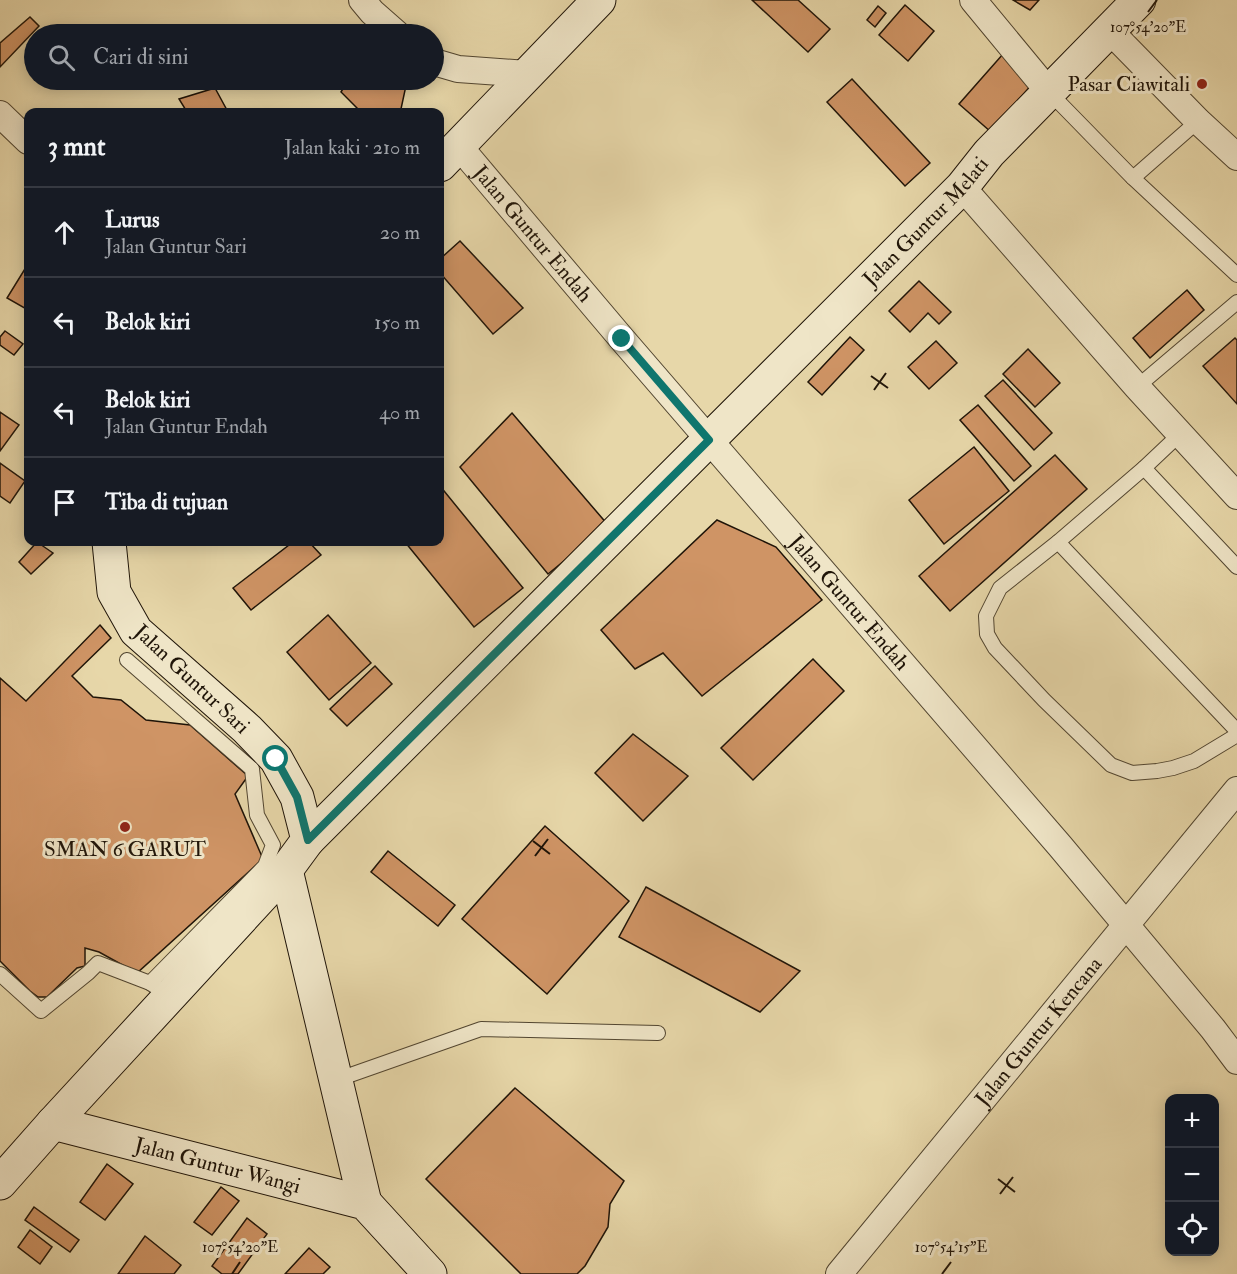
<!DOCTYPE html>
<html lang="id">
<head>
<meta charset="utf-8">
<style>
	:root { --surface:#171b24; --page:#20242c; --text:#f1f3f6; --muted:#9ea1a6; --line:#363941 }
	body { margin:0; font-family:"IM FELL Double Pica",serif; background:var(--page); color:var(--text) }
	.controls { position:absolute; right:18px; bottom:18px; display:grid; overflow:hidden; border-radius:12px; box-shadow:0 3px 15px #0003 }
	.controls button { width:54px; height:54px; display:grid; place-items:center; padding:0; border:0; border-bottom:2px solid var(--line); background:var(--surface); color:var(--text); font:30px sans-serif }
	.stop { position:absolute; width:18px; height:18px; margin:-14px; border:4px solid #0f766e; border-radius:50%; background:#fff }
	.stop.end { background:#0f766e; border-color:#fff; box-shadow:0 2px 6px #0008 }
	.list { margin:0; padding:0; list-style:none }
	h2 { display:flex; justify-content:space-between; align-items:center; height:78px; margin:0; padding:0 24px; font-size:26px }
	h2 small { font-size:20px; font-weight:400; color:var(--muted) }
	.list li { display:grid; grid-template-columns:39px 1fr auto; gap:18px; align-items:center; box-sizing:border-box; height:90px; padding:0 24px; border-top:2px solid var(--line) }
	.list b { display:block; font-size:22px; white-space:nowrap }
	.list p { margin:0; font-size:20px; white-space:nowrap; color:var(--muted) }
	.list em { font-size:20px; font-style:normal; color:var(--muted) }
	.icon { flex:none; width:33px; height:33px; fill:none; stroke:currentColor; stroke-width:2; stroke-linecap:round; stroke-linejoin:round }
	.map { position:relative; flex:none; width:1237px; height:1274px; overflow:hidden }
	.search { position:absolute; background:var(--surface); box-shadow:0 3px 15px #0003; left:24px; top:24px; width:420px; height:66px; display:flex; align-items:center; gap:15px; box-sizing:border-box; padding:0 21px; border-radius:33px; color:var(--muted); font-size:22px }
	.panel { position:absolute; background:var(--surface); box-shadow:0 3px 15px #0003; left:24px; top:108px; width:420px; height:438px; border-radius:12px }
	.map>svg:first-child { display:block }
</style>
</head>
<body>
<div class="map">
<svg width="1237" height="1274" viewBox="0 0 1237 1274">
	<rect width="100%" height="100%" fill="#e7d7a9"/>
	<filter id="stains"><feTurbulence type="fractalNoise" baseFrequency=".00333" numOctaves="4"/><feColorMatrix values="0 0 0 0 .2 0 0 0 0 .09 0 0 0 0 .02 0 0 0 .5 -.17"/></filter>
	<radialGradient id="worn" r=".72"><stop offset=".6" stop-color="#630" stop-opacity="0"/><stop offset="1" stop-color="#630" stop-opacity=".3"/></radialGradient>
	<g fill="#cf9465" stroke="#1f1408" stroke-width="1.5">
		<polygon points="752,0 798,0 830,29 808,52"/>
		<polygon points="1013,0 1039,0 1030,10"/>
		<polygon points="905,5 934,31 908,61 879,35"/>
		<polygon points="878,6 886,13 875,27 867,20"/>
		<polygon points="30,17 39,26 0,67 0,43"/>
		<polygon points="1003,54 1034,82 991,132 959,104"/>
		<polygon points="852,79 930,163 905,186 827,102"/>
		<polygon points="348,80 405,80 407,81 401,109 398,112 361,112 341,92"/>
		<polygon points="215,88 228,112 187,112 179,99"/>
		<polygon points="460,241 523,308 493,334 440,273 440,259"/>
		<polygon points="28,264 28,310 7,298"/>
		<polygon points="919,281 951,312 939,324 928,313 910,332 889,311"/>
		<polygon points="1187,290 1204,310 1150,358 1133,338"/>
		<polygon points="5,331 23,344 14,355 0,345 0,337"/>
		<polygon points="850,337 864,350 822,395 808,382"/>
		<polygon points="1235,338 1237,340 1237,404 1203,366"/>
		<polygon points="936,341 957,363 929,389 908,367"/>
		<polygon points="1028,349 1060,383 1035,407 1003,374"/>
		<polygon points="1003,380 1052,433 1034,450 985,396"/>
		<polygon points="978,405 1031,466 1014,481 960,420"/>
		<polygon points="0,412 19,425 0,451"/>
		<polygon points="512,413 608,525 548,574 460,467"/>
		<polygon points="974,447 1009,491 944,544 909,500"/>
		<polygon points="1055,455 1087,489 950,611 919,576"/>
		<polygon points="0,463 25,481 10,503 0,496"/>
		<polygon points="440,486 523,588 474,627 405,542 440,542"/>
		<polygon points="717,520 776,547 822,600 702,696 663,653 635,669 601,630"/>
		<polygon points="37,542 53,553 31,574 19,562"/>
		<polygon points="293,542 309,542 321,555 251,610 233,588"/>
		<polygon points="328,615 371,663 329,700 287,652"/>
		<polygon points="100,625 111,638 72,676 93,697 121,700 146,720 190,725 248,776 235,794 263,859 137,973 99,952 85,948 85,966 77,968 47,997 38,997 30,991 0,961 0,678 26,701"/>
		<polygon points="813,659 844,691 753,780 721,748"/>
		<polygon points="375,666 392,684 347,726 330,709"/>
		<polygon points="633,734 688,776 643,821 595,773"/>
		<polygon points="545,826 629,901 547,994 462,919"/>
		<polygon points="388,851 455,905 438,926 371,872"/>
		<polygon points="646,887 800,971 760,1012 619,937"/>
		<polygon points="515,1088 624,1181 610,1204 608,1227 585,1266 577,1274 521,1274 426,1179"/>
		<polygon points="107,1164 133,1184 105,1220 80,1202"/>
		<polygon points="221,1187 239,1201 212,1235 194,1222"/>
		<polygon points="34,1207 79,1240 70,1252 25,1220"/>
		<polygon points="247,1218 267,1234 238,1274 222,1274 212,1266"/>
		<polygon points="30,1230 52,1247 40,1264 18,1247"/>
		<polygon points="145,1236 181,1265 174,1274 118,1274"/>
		<polygon points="309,1248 330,1267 323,1274 285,1274"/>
	</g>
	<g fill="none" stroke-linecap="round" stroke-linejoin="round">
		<g stroke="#514530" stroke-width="16">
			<g id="lane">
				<polyline points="1049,92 1133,178"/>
				<polyline points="1198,121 1133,178 1237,275"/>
				<polyline points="1137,387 1237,302"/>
				<polyline points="1180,434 1144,468 1058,542 1000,588 986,616 987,634 995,648 1044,700 1111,765 1132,773 1157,771 1173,768 1194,761 1237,735"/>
				<polyline points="1144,468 1237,567"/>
				<polyline points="1058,542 1237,731"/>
				<polyline points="127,660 252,769 257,815 273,845 265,866 150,983"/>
				<polyline points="0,974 41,1011 88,973 98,963 150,983 156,987"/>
				<polyline points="336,1080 481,1029 658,1033"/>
			</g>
		</g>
		<g stroke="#514530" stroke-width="28">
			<g id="street">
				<polyline points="362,0 372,12 397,34"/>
				<polyline points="973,0 1049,92"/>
				<polyline points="1110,31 1198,121 1237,157"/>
				<polyline points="434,62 458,69 527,74"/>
				<polyline points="0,114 28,141"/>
				<path id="s1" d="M458,145L622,339L1060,846L1213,1029L1237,1061"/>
				<polyline points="962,187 1137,387 1237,496"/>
				<path id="s2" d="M839,1274L1237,790"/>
			</g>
		</g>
		<g stroke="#1f1408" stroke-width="35">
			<g id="secondary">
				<polyline points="440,165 599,0"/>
				<path id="s3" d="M308,840L962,187L989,153L1139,0"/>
				<polyline points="286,870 365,1203"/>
				<path id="s4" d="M53,1123L365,1203L430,1274"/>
				<polyline points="0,1183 53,1123 286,870 308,840 297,797 276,759 247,729 136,631 114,592 109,542"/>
			</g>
		</g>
		<use href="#lane" stroke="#efe5c7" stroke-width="14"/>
		<use href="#street" stroke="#efe5c7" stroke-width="26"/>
		<use href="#secondary" stroke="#efe5c7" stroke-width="33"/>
	</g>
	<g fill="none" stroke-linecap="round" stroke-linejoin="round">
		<polyline stroke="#0f766e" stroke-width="8" points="276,759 297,797 308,840 709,440 622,339"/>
	</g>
	<path fill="none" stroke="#1f1408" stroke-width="2" d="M1148,12L1157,0M871,376L888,388M874,390L886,373M533,841L550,854M535,856L548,839M998,1179L1015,1192M1000,1194L1013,1177M232,1274L240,1262M942,1274L951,1262"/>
	<g fill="#8f2418" stroke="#efe5c7" stroke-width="2">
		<circle cx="1202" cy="84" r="6"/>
		<circle cx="125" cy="827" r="6"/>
	</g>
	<g text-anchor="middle" stroke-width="6" stroke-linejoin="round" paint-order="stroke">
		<g font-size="21" fill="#1f1408" stroke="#efe5c7" text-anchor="end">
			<text x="1190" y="91">Pasar Ciawitali</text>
			<text x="125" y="856" text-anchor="middle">SMAN 6 GARUT</text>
		</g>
		<g font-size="21" fill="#1f1408" stroke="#efe5c7">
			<text dy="7" stroke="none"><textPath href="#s3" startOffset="874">Jalan Guntur Melati</textPath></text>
			<text dy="7" stroke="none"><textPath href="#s1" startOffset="116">Jalan Guntur Endah</textPath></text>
			<text dy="7" stroke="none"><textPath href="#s1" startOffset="602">Jalan Guntur Endah</textPath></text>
			<text transform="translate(192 679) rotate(43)" y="7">Jalan Guntur Sari</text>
			<text dy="7" stroke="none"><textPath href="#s2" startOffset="314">Jalan Guntur Kencana</textPath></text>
			<text dy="7" stroke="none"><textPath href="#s4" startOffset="170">Jalan Guntur Wangi</textPath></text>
		</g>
	</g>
	<g font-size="15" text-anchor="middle" fill="#1f1408" stroke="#efe5c7" stroke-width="6" stroke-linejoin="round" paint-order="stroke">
		<text x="1148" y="32">107°54'20"E</text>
		<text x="240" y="1252">107°54'20"E</text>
		<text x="951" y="1252">107°54'15"E</text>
	</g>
	<rect width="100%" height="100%" filter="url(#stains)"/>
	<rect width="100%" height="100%" fill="url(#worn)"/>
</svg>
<div class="controls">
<button>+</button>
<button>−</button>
<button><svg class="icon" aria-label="locate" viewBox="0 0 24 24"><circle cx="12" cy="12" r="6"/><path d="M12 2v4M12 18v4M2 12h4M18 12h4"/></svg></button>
</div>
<div class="stop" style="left:276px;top:759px"></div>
<div class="stop end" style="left:622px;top:339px"></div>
<div class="search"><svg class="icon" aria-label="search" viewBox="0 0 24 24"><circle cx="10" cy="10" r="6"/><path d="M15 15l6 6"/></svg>Cari di sini</div>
<section class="panel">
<h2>3 mnt<small>Jalan kaki · 210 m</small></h2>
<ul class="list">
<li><svg class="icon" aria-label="ahead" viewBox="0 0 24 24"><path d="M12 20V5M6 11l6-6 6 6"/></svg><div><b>Lurus</b><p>Jalan Guntur Sari</p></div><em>20 m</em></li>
<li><svg class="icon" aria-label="left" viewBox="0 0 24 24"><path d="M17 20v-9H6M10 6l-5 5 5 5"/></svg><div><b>Belok kiri</b></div><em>150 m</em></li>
<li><svg class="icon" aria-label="left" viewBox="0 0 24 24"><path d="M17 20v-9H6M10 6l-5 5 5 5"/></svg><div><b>Belok kiri</b><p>Jalan Guntur Endah</p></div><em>40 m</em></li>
<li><svg class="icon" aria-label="arrive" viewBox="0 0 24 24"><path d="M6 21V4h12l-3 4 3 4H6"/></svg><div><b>Tiba di tujuan</b></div></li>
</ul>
</section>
</div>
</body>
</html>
